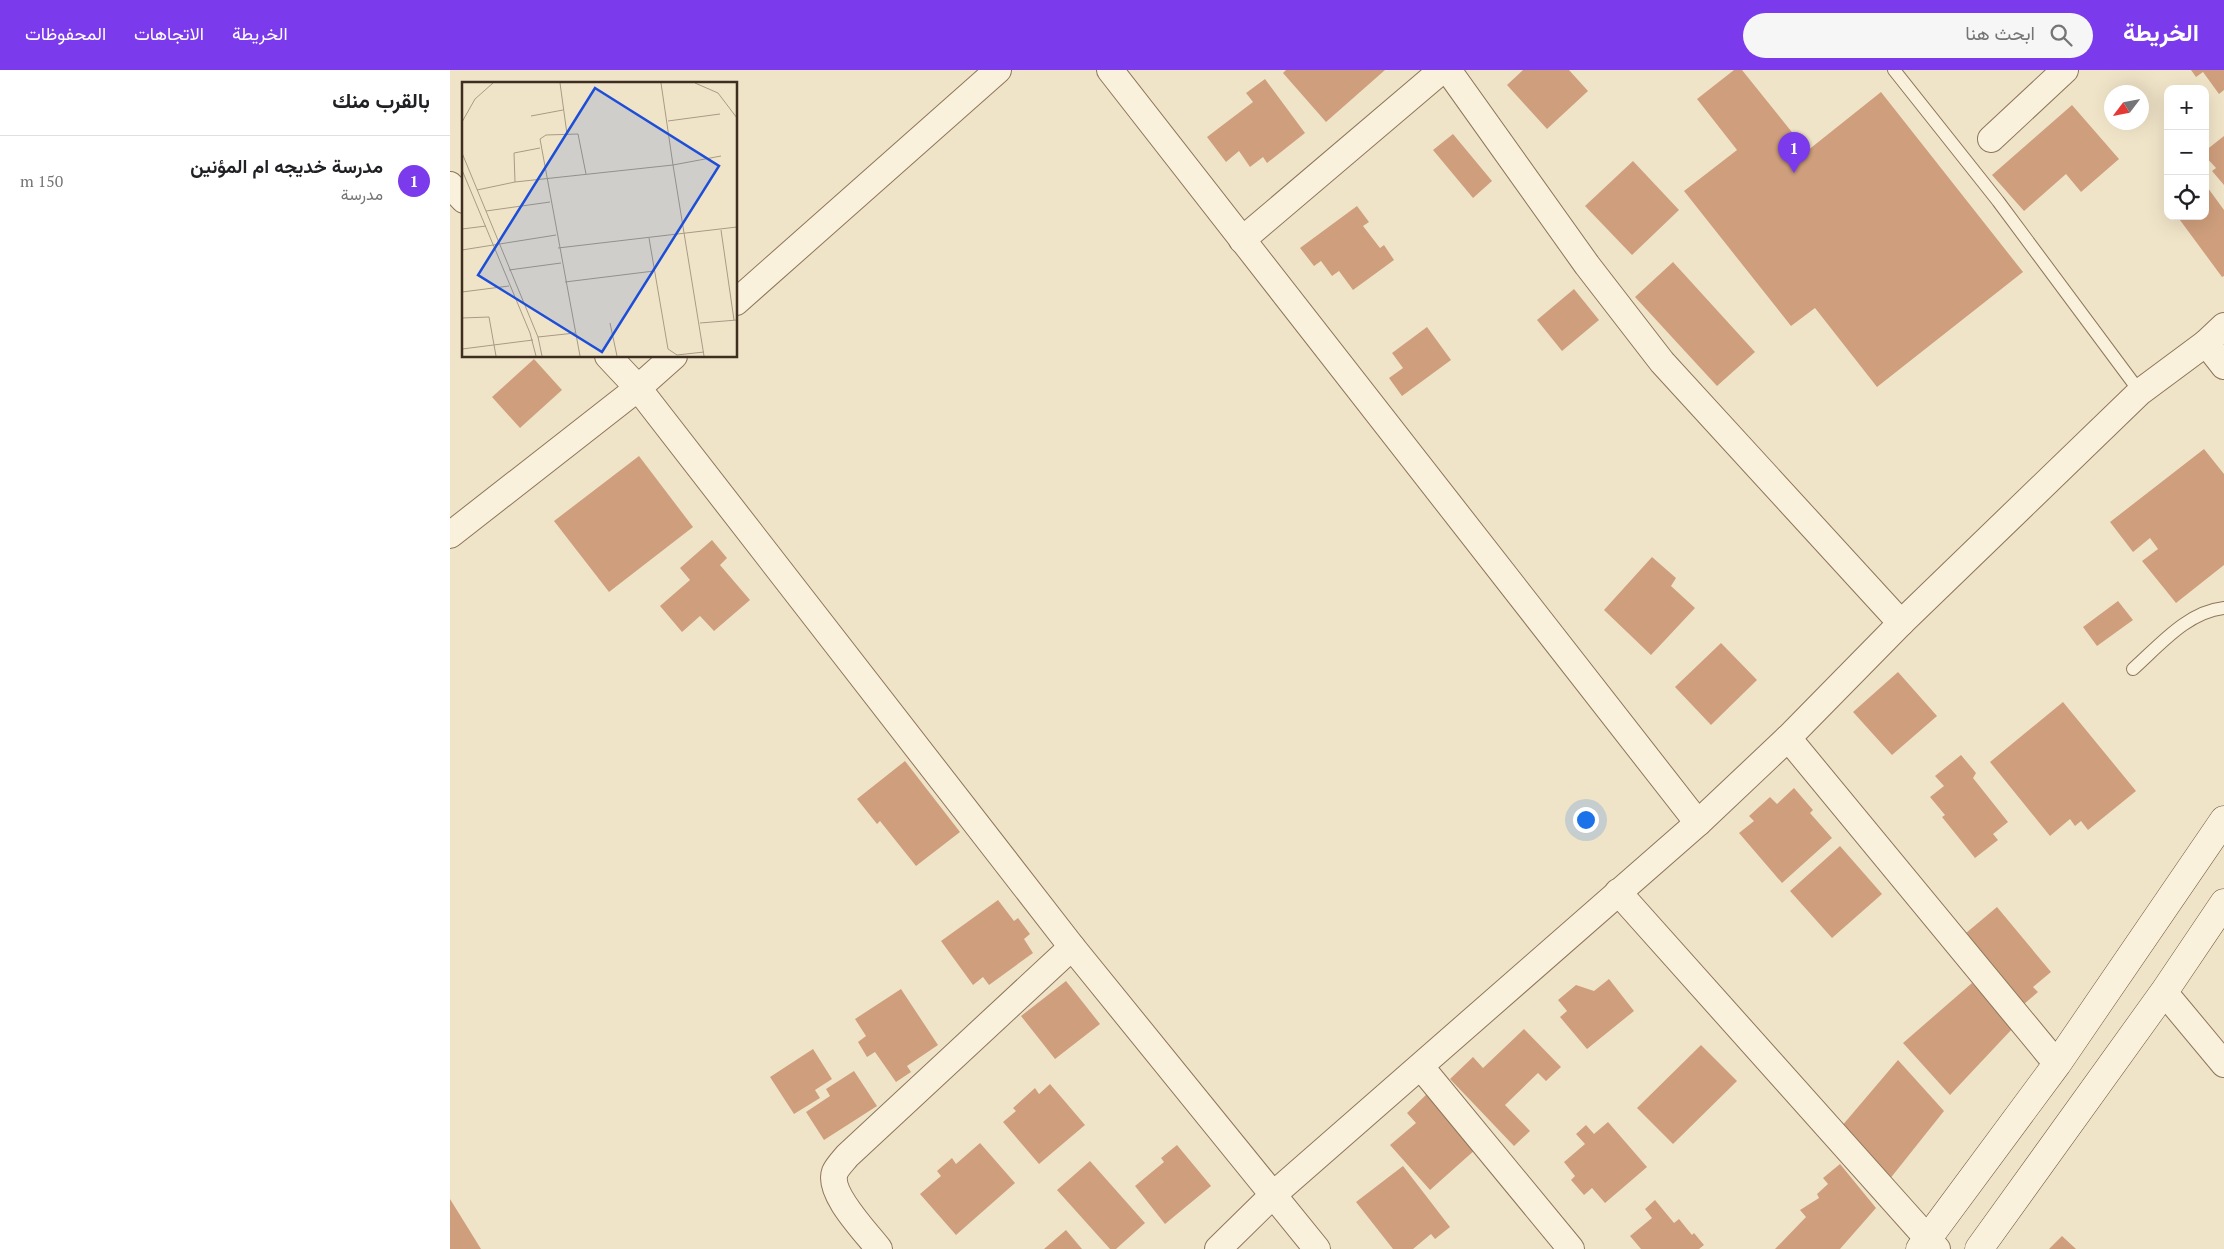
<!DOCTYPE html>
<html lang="ar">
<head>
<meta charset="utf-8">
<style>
	:root { --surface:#fff; --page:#f6f6f6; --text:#202124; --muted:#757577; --line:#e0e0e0; --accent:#7c3aed }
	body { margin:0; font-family:"PT Serif",Vazirmatn,serif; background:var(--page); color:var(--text); direction:rtl }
	.controls { position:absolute; right:15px; top:15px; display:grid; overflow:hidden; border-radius:10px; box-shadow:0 5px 20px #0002 }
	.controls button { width:45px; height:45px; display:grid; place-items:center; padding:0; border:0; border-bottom:1px solid var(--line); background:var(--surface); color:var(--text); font:25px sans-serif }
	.compass { position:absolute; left:1654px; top:15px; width:45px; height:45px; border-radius:50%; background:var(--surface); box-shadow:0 5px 20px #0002; rotate:238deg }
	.you { position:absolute; left:1135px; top:749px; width:18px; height:18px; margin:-12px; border:4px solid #fff; border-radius:50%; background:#1a73e8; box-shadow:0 0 0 8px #1a73e833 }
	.badge { display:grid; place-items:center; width:32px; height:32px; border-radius:50%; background:var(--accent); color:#fff; font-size:16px; font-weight:700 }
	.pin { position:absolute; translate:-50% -41px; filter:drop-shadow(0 1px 2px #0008) }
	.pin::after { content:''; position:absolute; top:26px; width:18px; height:15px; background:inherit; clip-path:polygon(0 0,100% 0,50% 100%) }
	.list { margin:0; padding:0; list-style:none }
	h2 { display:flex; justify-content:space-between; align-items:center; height:65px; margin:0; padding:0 20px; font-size:21px }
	h2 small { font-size:16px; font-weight:400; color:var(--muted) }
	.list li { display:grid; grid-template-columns:32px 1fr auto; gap:15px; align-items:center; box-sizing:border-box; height:90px; padding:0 20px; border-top:1px solid var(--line) }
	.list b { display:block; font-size:19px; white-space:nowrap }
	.list p { margin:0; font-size:16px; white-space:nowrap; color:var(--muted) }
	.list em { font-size:16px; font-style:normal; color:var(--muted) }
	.icon { flex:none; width:28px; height:28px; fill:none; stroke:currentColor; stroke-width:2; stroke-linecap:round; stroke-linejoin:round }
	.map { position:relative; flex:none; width:1774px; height:1179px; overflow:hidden; direction:ltr }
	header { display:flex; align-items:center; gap:30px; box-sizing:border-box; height:70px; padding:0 25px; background:var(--accent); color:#fff }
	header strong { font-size:24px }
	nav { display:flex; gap:28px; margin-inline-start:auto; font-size:18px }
	.search { width:350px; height:45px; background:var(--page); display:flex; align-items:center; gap:12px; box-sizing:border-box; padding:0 18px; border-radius:28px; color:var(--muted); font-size:19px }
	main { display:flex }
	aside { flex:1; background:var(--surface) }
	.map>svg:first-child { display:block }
</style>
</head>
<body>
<header>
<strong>الخريطة</strong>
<div class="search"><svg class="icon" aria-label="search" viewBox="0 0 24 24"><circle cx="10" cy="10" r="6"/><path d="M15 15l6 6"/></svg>ابحث هنا</div>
<nav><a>الخريطة</a><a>الاتجاهات</a><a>المحفوظات</a></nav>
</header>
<main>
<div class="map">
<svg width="1774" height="1179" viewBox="0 0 1774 1179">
	<rect width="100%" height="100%" fill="#f0e4c8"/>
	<g fill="#cf9f7d">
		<polygon points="836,0 935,0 876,52 833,3"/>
		<polygon points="1073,0 1119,0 1138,21 1097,59 1057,15"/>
		<polygon points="1284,0 1292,0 1357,81 1431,22 1573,202 1427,317 1365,238 1341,256 1234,121 1287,80 1247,29"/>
		<polygon points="1741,0 1774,0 1774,20 1769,24 1753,2 1746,7"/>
		<polygon points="815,9 855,63 817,93 813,87 800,97 789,81 776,92 757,67 803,32 796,23"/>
		<polygon points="1622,35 1669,89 1631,122 1616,104 1574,141 1542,105"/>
		<polygon points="1003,64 1042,111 1023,128 983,80"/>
		<polygon points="1774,66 1774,115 1762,101 1766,98 1755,86 1755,81"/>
		<polygon points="1183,91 1229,140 1182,185 1135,136"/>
		<polygon points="1755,114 1774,140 1774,206 1772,207 1727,146 1755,146"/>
		<polygon points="907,136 919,152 913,156 930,178 934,175 944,190 903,220 889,201 882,206 871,191 864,196 850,178"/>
		<polygon points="1223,192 1305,282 1267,316 1185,227"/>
		<polygon points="1124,219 1149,250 1112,281 1087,250"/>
		<polygon points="977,257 1001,290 952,326 939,308 953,298 942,283"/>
		<polygon points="84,289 112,320 70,358 42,327"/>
		<polygon points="1754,379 1774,404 1774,495 1726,533 1692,491 1708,479 1700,468 1683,482 1660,452"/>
		<polygon points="189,386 243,457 159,522 104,451"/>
		<polygon points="262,470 277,488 270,495 300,530 264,561 250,546 232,562 210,536 240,510 230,498"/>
		<polygon points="1202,487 1226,508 1221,516 1245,538 1201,585 1154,540"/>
		<polygon points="1668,531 1683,550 1647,576 1633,557"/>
		<polygon points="1271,573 1307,610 1261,655 1225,617"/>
		<polygon points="1448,602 1487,646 1442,685 1403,642"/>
		<polygon points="1613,632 1686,721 1638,760 1631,751 1625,756 1620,749 1600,766 1540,692"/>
		<polygon points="1511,685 1526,703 1523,708 1558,752 1543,764 1548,770 1525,788 1492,747 1495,745 1480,727 1494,716 1485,706"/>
		<polygon points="455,691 510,762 466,796 430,751 427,754 407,729"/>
		<polygon points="1344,718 1363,740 1360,743 1382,768 1332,813 1289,763 1304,751 1299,746 1320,727 1327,734"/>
		<polygon points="1390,776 1432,824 1382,868 1340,821"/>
		<polygon points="548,830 564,851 568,848 580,864 574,869 583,883 539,915 533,907 523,915 491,871"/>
		<polygon points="1547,837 1601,902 1583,917 1588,922 1574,934 1516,863"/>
		<polygon points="1159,909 1184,941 1137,979 1110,947 1117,941 1108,930 1126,915 1144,921"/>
		<polygon points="616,911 650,954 605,989 571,946"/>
		<polygon points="1522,913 1563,958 1500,1025 1453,973"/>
		<polygon points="451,919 488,975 457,996 461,1002 446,1012 425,982 417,987 408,972 416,966 405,949"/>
		<polygon points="1074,959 1111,997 1096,1011 1088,1003 1055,1035 1080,1061 1064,1076 1000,1009 1023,987 1033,998"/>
		<polygon points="1251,975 1287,1011 1223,1074 1187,1038"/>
		<polygon points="363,979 382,1009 365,1020 370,1028 344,1044 320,1007"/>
		<polygon points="1448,990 1494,1041 1439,1110 1391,1057"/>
		<polygon points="404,1001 427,1036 374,1070 356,1042 380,1026 376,1019"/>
		<polygon points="600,1014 635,1055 589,1094 553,1052 566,1041 563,1038 585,1018 589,1024"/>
		<polygon points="977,1024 1026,1079 980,1120 940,1075 966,1053 957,1043"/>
		<polygon points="1158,1052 1197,1097 1155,1133 1142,1118 1134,1125 1121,1110 1125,1106 1114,1092 1135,1074 1126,1064 1136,1055 1144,1064"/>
		<polygon points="530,1073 565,1113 506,1165 470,1124 491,1106 487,1101 502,1088 506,1094"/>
		<polygon points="727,1075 761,1116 715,1154 685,1116 714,1092 711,1088"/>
		<polygon points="640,1091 695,1153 666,1179 660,1179 607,1120"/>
		<polygon points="1390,1094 1426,1138 1390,1179 1325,1179 1356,1147 1350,1140 1369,1128 1367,1124 1378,1114 1373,1108"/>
		<polygon points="953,1096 1000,1157 985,1169 981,1164 963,1179 943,1179 906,1132"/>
		<polygon points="0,1129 31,1179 0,1179"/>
		<polygon points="1205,1130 1224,1153 1229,1149 1242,1165 1244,1163 1254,1175 1249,1179 1191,1179 1180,1166 1202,1148 1195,1139"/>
		<polygon points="616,1160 632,1179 594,1179"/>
		<polygon points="1612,1166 1626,1179 1599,1179"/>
	</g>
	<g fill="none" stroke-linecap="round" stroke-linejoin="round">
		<g stroke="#8d765c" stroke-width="14">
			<g id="service">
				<polyline points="1444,0 1548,131 1690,322"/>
				<path d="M1683,599C1710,575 1737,542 1774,538"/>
			</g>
		</g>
		<g stroke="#8d765c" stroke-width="28">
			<g id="minor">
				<polyline points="660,0 1248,753"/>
				<polyline points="998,0 1137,195 1212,292 1451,553"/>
				<polyline points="1541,69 1615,0"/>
				<polyline points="0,115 14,130"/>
				<polyline points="792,170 992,0"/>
				<polyline points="286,232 548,0"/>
				<polyline points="1756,273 1774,296"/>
				<polyline points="158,286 188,318 224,286"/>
				<polyline points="0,465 188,318 622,877 867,1179"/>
				<polyline points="1338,668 1607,994"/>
				<polyline points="1168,822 1487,1179"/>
				<polyline points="1714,922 1774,994"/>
				<polyline points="971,997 1121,1179"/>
				<path d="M429,1179C417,1163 377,1123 385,1102C387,1097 393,1091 397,1086L622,877"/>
				<polyline points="768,1179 823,1125 1248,753 1338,668 1451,553 1690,322 1756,273 1774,256"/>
			</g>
		</g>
		<g stroke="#6f573f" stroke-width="29">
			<g id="secondary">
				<polyline points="1470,1179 1607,994 1774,750"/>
				<polyline points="1529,1179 1714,922 1774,833"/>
			</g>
		</g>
		<use href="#service" stroke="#faf1dc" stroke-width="12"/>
		<use href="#minor" stroke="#faf1dc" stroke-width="26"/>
		<use href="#secondary" stroke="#faf1dc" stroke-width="28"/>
	</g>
	<g transform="translate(12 12)">
		<rect width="275" height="275" fill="#f0e4c8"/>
		<path fill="none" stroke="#a89b85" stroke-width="1" d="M98,1L105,52M233,1L256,11L275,36M69,34L101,28M206,39L258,32M0,40L13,17L31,1M0,71L76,255L80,274M0,88L68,251L74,274M53,100L52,71L78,66M15,108L53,100L211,83L199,1M24,129L88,120M0,147L24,144M259,148L272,238M187,156L206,267L215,273L242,270M96,166L275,145M0,168L94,153M47,188L99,181M103,200L192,189M0,210L47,204M0,236L27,235L34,274M148,241L155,274M238,241L275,238M76,255L113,251M0,267L71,258M118,274L78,57L84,53L116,52L124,92M242,274L211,83L259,74"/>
		<path fill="#1d4ed8" fill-opacity="0.15" stroke="#1d4ed8" stroke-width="2.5" d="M133,6L257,84L140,270L16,193Z"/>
		<rect width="275" height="275" fill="none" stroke="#3d2e20" stroke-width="2.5"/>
	</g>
</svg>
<div class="controls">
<button>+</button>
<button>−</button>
<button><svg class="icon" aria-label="locate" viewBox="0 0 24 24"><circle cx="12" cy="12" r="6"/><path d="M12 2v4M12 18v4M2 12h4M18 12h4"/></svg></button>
</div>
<svg class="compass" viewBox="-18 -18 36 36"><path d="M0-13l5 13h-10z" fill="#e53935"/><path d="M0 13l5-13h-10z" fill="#757577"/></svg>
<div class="you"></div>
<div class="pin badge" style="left:1344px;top:103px">1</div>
</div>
<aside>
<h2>بالقرب منك<small></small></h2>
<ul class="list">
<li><span class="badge">1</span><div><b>مدرسة خديجه ام المؤنين</b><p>مدرسة</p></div><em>150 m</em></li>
</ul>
</aside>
</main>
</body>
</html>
